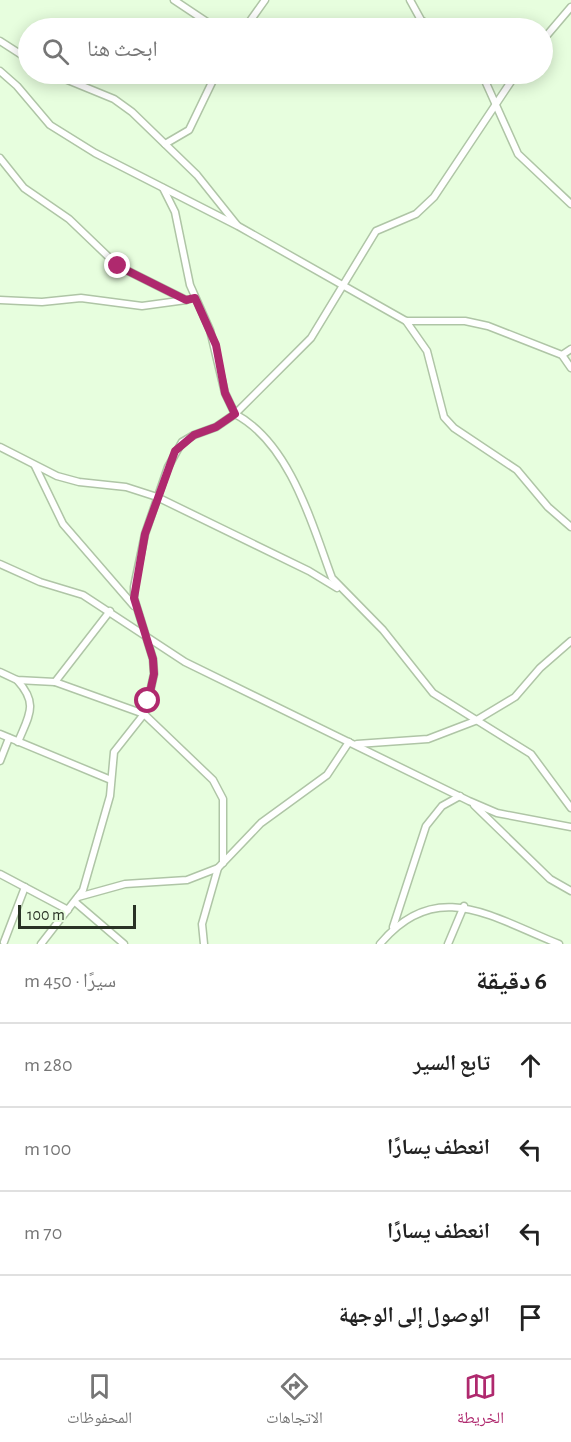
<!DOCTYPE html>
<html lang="ar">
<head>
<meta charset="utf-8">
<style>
	:root { --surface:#fff; --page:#f6f6f6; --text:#222; --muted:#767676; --line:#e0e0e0; --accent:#af296e }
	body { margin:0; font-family:"Alegreya Sans","Noto Naskh Arabic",sans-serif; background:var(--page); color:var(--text); direction:rtl }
	.scale { position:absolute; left:18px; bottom:15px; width:118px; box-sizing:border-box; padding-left:6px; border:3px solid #293225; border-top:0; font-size:16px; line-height:21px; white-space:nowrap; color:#293225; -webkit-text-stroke:4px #e7fede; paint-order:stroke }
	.stop { position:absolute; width:18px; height:18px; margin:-14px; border:4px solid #af296e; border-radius:50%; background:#fff }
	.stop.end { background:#af296e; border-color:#fff; box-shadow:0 2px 6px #0008 }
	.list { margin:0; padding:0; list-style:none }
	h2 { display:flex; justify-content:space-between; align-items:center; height:78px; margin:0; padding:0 24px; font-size:26px }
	h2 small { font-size:20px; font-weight:400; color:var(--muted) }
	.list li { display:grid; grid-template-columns:39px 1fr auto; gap:18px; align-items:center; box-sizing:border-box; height:84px; padding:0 24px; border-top:2px solid var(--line) }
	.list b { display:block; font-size:22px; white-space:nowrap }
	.list em { font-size:20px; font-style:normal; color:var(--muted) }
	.icon { flex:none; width:33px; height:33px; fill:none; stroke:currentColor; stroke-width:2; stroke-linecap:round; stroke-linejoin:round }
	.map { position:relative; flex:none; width:571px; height:944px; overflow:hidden; direction:ltr }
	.search { position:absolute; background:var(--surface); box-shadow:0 3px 15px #0003; left:18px; right:18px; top:18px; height:66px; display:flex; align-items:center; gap:15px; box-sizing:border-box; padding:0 21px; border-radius:33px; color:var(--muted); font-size:22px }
	.sheet { height:414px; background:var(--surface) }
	nav { display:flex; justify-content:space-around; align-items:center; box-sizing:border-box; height:84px; border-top:2px solid var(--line); background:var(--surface); font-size:16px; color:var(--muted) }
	nav a { display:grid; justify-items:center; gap:3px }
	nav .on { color:var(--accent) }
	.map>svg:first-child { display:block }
</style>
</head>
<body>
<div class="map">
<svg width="571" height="944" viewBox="0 0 571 944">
	<rect width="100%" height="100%" fill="#e7fede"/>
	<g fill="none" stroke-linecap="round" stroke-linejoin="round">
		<g stroke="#afc5a6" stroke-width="9">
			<g id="minor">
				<polyline points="174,0 216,28"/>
				<polyline points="410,0 421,20 432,28"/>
				<polyline points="245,28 265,0"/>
				<polyline points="0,41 28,59"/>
				<polyline points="542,41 571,7"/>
				<polyline points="0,71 17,86 50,125 95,153 238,226 406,321 465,321 488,326 562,355 571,368"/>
				<polyline points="53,74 114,99 132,112 197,175 237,225"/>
				<polyline points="482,74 518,154 571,204"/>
				<polyline points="165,144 189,130 216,74"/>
				<polyline points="0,158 24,188 69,219 118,266 186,300"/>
				<polyline points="163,188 175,212 190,285 210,330 225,393 235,414 311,338 376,231 416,214 434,197 516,74"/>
				<polyline points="0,300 42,302 81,298 142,306 186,300"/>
				<polyline points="406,321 427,351 444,417 454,428 517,470 548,507 571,527"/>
				<polyline points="562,355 571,349"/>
				<polyline points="0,447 57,476 79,482 126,487 157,497 309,571 337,588"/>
				<polyline points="35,466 63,524 134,606"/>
				<polyline points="0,564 40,582 83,595 185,662 469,801 497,813 571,827"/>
				<polyline points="110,611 55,682 144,714 213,780 223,799 223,863"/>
				<polyline points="0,672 17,680 55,682"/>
				<path d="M17,680C39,704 29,715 18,742"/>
				<polyline points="0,734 111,780"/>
				<polyline points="357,744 428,739 475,721 515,697 540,668 571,641"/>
				<polyline points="0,761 9,738"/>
				<polyline points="474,805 550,879 571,891"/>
				<polyline points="0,874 68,910"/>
				<polyline points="78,897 125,884 187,880 218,868 261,823 327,775 349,742"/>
				<polyline points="75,902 124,944"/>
				<polyline points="393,927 426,826 442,806 460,796"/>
				<polyline points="4,942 25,887"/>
				<path d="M41,944L83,890L110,796L114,752L144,714L148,701L154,674L153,659L134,598V587L145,534L168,467L182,442L194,435L216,427L235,414C290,443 312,524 332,578L383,630L433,693L531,754L571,808"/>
				<polyline points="204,944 202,924 218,868"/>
				<path d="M380,944C436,876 493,918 559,944"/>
				<polyline points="448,944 464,906"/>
			</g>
		</g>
		<use href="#minor" stroke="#fff" stroke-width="6"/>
	</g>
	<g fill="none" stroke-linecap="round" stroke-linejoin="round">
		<polyline stroke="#af296e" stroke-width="8" points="118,266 186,300 195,298 216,345 225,393 235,414 216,427 194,435 175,451 145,534 134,598 153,659 154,674 148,701"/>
	</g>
</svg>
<div class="scale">100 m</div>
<div class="stop" style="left:148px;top:701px"></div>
<div class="stop end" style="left:118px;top:266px"></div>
<div class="search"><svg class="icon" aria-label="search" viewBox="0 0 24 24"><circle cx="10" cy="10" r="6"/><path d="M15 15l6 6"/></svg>ابحث هنا</div>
</div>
<section class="sheet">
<h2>6 دقيقة<small>سيرًا · 450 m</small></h2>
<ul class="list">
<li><svg class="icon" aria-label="ahead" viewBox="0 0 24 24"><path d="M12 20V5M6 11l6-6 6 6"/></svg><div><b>تابع السير</b></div><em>280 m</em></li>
<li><svg class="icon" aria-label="left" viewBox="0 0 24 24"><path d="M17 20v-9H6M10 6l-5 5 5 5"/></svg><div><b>انعطف يسارًا</b></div><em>100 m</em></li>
<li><svg class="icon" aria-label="left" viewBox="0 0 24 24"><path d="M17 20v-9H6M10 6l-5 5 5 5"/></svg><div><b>انعطف يسارًا</b></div><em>70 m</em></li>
<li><svg class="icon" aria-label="arrive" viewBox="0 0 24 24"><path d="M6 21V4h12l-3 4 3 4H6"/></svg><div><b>الوصول إلى الوجهة</b></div></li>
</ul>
</section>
<nav>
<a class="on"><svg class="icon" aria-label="map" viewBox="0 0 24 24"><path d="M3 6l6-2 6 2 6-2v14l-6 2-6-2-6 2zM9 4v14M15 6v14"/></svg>الخريطة</a>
<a><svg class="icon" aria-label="directions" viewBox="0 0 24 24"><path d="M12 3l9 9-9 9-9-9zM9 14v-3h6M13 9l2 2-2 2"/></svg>الاتجاهات</a>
<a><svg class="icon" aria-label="saved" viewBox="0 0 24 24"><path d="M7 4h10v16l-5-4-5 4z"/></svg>المحفوظات</a>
</nav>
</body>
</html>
